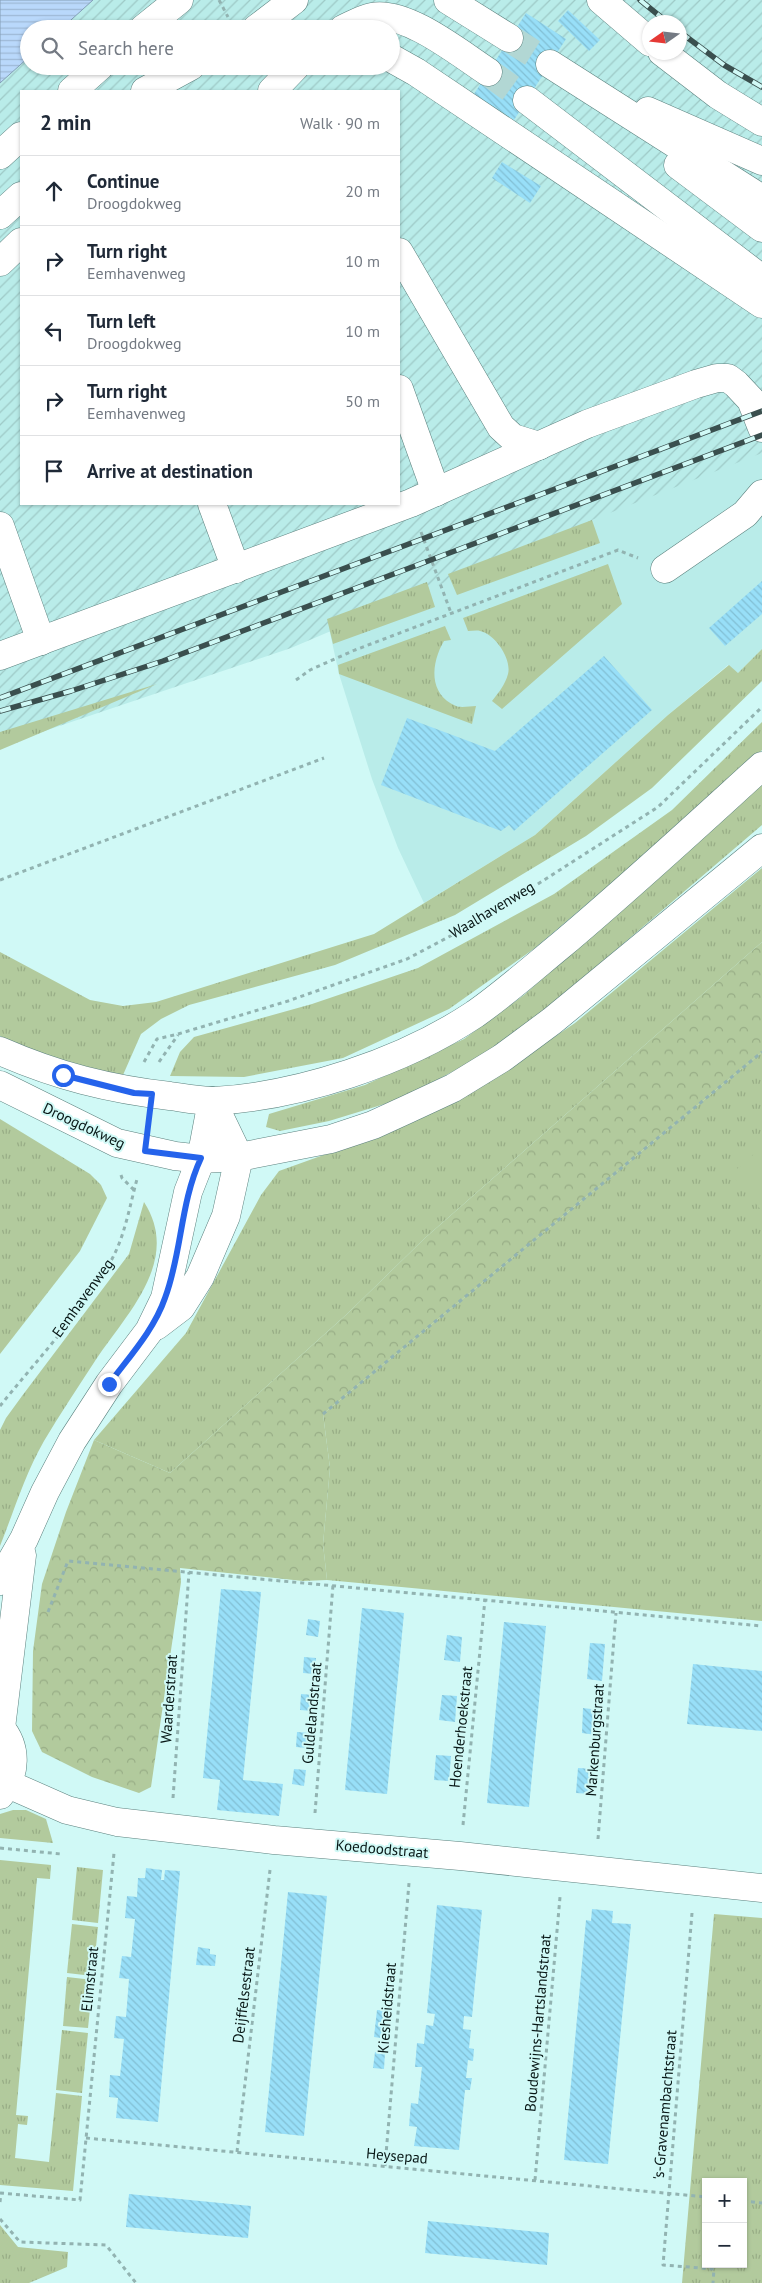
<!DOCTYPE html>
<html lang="en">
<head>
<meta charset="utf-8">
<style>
	:root { --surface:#fff; --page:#f2f2f3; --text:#1f2937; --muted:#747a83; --line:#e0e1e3 }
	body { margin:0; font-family:"PT Sans",sans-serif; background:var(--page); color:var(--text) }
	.controls { position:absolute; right:15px; bottom:15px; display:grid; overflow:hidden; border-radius:0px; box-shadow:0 1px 4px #0004 }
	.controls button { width:45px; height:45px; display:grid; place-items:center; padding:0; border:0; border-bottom:1px solid var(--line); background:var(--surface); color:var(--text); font:25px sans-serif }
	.compass { position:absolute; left:642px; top:15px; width:45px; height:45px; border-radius:50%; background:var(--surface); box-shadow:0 1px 4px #0004; rotate:256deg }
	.stop { position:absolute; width:15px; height:15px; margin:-11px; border:4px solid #2563eb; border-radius:50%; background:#fff }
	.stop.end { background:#2563eb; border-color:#fff; box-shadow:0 1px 5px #0008 }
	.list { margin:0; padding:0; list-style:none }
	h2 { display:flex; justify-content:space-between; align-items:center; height:65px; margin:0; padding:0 20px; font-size:21px }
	h2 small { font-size:16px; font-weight:400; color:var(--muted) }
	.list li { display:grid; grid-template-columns:32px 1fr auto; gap:15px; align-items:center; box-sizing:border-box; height:70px; padding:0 20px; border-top:1px solid var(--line) }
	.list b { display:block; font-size:19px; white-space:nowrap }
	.list p { margin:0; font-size:16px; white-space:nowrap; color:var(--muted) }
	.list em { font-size:16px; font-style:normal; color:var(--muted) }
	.icon { flex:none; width:28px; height:28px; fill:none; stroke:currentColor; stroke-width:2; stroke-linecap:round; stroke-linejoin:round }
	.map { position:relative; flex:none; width:762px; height:2283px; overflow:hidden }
	.search { position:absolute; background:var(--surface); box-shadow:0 1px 4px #0004; left:20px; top:20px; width:380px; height:55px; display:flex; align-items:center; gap:12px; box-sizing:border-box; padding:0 18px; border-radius:28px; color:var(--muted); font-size:19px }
	.panel { position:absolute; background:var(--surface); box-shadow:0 1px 4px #0004; left:20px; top:90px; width:380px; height:415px; border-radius:0px }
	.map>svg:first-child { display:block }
</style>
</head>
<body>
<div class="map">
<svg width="762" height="2283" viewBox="0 0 762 2283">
	<defs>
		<pattern id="industrial-furrows" width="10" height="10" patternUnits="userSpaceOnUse" patternTransform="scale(1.25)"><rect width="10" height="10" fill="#b9ece9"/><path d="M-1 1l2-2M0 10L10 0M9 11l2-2" fill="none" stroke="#9ecac7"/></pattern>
		<pattern id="grass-tufts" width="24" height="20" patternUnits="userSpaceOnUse" patternTransform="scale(1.25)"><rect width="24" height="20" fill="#b2ca9d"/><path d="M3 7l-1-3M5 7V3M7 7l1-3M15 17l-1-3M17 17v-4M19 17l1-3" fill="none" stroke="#98ad86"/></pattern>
		<pattern id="forest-crowns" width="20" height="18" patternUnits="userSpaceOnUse" patternTransform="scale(1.25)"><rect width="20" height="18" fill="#b2ca9d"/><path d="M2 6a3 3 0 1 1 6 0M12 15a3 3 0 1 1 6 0" fill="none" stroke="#98ad86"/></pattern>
		<pattern id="water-rules" width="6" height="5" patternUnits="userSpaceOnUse" patternTransform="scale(1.25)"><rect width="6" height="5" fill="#b9d8fb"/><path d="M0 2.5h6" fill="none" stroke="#9eb9d6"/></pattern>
		<pattern id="building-back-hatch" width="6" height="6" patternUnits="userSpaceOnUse" patternTransform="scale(1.25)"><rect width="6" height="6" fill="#98dff8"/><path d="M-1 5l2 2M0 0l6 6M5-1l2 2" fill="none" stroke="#82bfd4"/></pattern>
	</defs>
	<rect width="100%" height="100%" fill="#d0f9f6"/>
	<polygon fill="#b9ece9" points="762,403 762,649 738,673 728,665 668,715 535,835 424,903 398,848 372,779 339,674 327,619"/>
	<path fill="url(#industrial-furrows)" fill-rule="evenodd" d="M16,0H762V453L592,520L291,648L0,746V7ZM650,22H680V52H650ZM29,29H391V66H29ZM21,91H399V504H21Z"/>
	<g fill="url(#grass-tufts)" fill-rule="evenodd">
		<polygon points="592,520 600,543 457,595 448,574"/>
		<path d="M608,564L622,604L502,709L492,701C499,692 505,685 508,674C512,659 495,634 480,631C477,630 472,631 468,631L463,618Z"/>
		<polygon points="427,582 435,607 333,644 327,619"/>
		<path d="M445,626L451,640L444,641C431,663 428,694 456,706C461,708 470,706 476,706L472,724L339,674L338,665Z"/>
		<path d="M762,649V681L652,788L586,836L455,915L335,965L189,1005L161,1019L141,1034L123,1075C91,1077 30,1050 0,1036V952L90,1000L123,1006L156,1002L374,934L535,835L668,715L729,665L738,673Z"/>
		<polygon points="157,684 0,750 0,732"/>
		<polygon points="762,722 762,750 727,785 535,948 449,1009 343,1058 244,1077 170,1076 180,1052 194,1037 312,1004 418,968 554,894 672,810"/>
		<polygon points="762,782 762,825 528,1025 465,1065 401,1099 329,1121 280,1131 266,1127 269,1114 365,1085 464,1039 524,995"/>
		<polygon points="762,868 762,942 425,1238 347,1314 170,1473 94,1440 186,1333 261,1195 279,1171 382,1134 479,1088 575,1023"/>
		<polygon points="762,1052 762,1621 327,1580 323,1544 330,1468 323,1414"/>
		<polygon points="0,1119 90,1174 101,1185 107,1198 80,1251 0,1354"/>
		<path d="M144,1202C182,1261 126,1314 95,1361C78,1387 60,1414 44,1441C25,1474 14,1511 0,1546V1430L6,1418L22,1396L129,1254Z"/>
		<polygon points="13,1810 26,1810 46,1819 53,1843 0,1838 0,1814"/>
		<polygon points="0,1860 51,1865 50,1879 37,1878 16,2115 28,2116 27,2125 18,2124 15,2158 49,2162 56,2093 82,2096 73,2191 0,2185"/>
		<polygon points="77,1867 103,1870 98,1923 72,1920"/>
		<path d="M714,1914L762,1918V2283H682ZM706,2182H743V2264H706Z"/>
		<polygon points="72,1924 98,1927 93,1976 67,1973"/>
		<polygon points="67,1977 93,1980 88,2028 63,2026"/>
		<polygon points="62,2030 88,2033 82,2093 56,2090"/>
		<polygon points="0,2225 18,2247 68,2252 67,2267 29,2283 0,2283"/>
	</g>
	<polygon fill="url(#forest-crowns)" points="762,942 762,1052 323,1414 330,1468 323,1544 327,1580 303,1581 180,1568 181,1582 151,1787 139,1793 92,1777 42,1752 32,1731 33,1651 42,1584 66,1512 94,1440 170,1473 347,1314 425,1238"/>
	<polygon fill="#b2ca9d" points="762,1147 762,1211 731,1174"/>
	<polygon fill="url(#water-rules)" stroke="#849eb6" points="0,0 93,0 61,29 29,29 29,57 0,83"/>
	<g fill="url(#building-back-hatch)">
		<polygon points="568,10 600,40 589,51 558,21"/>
		<polygon points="526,13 566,39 514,120 474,94"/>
		<polygon points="502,162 541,186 530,203 492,178"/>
		<polygon points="762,581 762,614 725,646 709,628"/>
		<polygon points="604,656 652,710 514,831 509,825 501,831 381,785 407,718 495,751"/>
		<polygon points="221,1589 261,1592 243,1780 283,1784 279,1816 217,1810 220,1780 203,1778"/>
		<polygon points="362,1608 404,1613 387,1794 345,1790"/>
		<polygon points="308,1619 320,1621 318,1637 306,1635"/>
		<polygon points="504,1622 546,1626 529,1807 487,1803"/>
		<polygon points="447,1635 462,1637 460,1662 444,1660"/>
		<polygon points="590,1643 605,1644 602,1681 587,1679"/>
		<polygon points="304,1657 316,1658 315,1674 303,1673"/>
		<polygon points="693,1664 762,1671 762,1731 687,1724"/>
		<polygon points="301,1694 313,1695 312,1711 300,1710"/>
		<polygon points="442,1695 457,1696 455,1722 439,1720"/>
		<polygon points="583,1708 599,1710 596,1735 582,1733"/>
		<polygon points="297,1732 310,1733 308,1748 296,1747"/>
		<polygon points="436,1755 451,1756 449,1781 434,1780"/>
		<polygon points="578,1768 593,1769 591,1794 576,1793"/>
		<polygon points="294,1769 306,1770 304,1786 292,1784"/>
		<polygon points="146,1868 162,1870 161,1880 164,1880 165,1870 180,1871 158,2122 116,2118 118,2098 109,2097 110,2075 120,2076 124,2039 114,2038 116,2016 126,2017 129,1979 119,1978 122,1956 131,1957 135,1919 125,1918 127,1896 137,1897 138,1878 145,1878"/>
		<polygon points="288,1892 327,1896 304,2136 265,2132"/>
		<polygon points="437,1905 482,1910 472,2017 464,2016 463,2029 471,2030 469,2048 474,2049 473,2061 468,2060 466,2078 472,2078 470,2090 465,2090 459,2150 414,2146 417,2127 409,2126 411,2103 418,2104 422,2067 415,2067 417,2043 424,2044 426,2025 433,2026 435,2014 427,2013"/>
		<polygon points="592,1909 613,1911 612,1923 631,1924 608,2164 564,2160 586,1920 591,1921"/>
		<polygon points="198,1947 210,1949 210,1954 216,1955 215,1966 196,1965"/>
		<polygon points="377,2010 390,2011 387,2039 374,2037"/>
		<polygon points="375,2052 385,2053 384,2069 373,2068"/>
		<polygon points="129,2194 251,2206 248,2238 126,2227"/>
		<polygon points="428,2221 549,2233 547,2265 425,2253"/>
	</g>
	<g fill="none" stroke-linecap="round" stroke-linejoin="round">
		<g stroke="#b2d7d4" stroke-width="28" stroke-dasharray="28 14" stroke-linecap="butt">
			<polyline points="509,38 550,64"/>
			<polyline points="488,72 527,100"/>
		</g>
		<g stroke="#5b817e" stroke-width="29">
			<g id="minor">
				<polyline points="448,0 509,38"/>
				<polyline points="601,0 650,42"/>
				<polyline points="143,29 179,0"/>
				<polyline points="256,29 294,0"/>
				<path d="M343,29C352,25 362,19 372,17C406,10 459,53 488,72"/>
				<polyline points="662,52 718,95 762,122"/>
				<polyline points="391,58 416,72 762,304"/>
				<polyline points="550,64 762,199"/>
				<polyline points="72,91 100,66"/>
				<polyline points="145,91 191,66"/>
				<polyline points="272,91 296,66"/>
				<polyline points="527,100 762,279"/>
				<polyline points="648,111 762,161"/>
				<polyline points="0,155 21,136"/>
				<polyline points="678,165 762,228"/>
				<polyline points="0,215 21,196"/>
				<polyline points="399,252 501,427 513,438 539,446"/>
				<polyline points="0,262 21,242"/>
				<polyline points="399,389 436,492"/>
				<polyline points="212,504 236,569"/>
				<polyline points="0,526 41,641"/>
				<polyline points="665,569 745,514 762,494"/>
				<polyline points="0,656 411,503 587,424 696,384 717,378 728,378 736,384 751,400 762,428"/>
				<path d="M0,1051C57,1076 109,1089 170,1096C184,1098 199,1101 214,1101C300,1096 403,1062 475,1014C505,993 533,968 561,945C630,887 696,826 762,766"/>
				<polyline points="0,1085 117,1143 175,1156 201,1159 239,1157 331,1139 373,1125 408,1109 453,1088 502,1058 552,1021 762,848"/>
				<polyline points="156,1326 181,1307 200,1277 226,1216 239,1157 212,1101"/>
				<polyline points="0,1581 24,1539 45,1492 72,1441 109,1384 149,1331 165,1298 188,1192 201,1159 212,1101"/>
				<path d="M0,1727C18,1748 16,1774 0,1795"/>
				<polyline points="1,1728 22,1555"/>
				<polyline points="8,1784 67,1810 117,1822 274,1840 460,1856 762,1888"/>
			</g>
		</g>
		<g stroke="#92b3b1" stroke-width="3" stroke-dasharray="4 4" stroke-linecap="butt">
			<polyline points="219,0 228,17"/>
			<polyline points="421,532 451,613"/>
			<polyline points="296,680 310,670 355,650 618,550 638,558"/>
			<polyline points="0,880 324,758"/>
			<polyline points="144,1062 157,1039 178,1034 288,1001 407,959 488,916 658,807 762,707"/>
			<polyline points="159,1062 178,1035"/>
			<polyline points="121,1175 122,1178 134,1190"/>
			<path d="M0,1406C36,1361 84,1310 112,1259C125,1235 130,1205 137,1179"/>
			<polyline points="323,1414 762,1052"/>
			<polyline points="48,1612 68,1561 762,1626"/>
			<polyline points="173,1798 189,1572"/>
			<polyline points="315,1813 333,1585"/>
			<polyline points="463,1825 485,1599"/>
			<polyline points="598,1839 616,1613"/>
			<polyline points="0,1848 61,1854"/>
			<polyline points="692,1913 663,2265 714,2269 713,2283"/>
			<polyline points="86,2138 706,2197"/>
			<polyline points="237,2152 270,1870"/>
			<polyline points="385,2166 409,1883"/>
			<polyline points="535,2180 560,1897"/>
			<polyline points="0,2193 80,2200 114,1853"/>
			<polyline points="743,2201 762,2203"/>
			<polyline points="0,2202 1,2193"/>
			<polyline points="0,2219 20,2242 106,2245 136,2283"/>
		</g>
		<use href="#minor" stroke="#fff" stroke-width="28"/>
		<g stroke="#3a4f4e" stroke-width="5.5">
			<g id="rail">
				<polyline points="640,0 667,22"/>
				<polyline points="680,32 724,65 762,87"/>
				<polyline points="0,698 762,411"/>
				<polyline points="0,711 71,691 163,661 762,435"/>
			</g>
		</g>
		<use href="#rail" stroke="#d0f9f6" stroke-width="4" stroke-dasharray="11" stroke-linecap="butt"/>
	</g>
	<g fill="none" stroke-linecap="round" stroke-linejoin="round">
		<path stroke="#2563eb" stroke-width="6" d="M63,1075L134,1093L152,1094L145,1151L201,1158C180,1203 182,1253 165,1298C154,1330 129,1357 109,1384"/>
	</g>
	<g text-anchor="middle" stroke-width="4" stroke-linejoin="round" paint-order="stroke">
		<g font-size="15" fill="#081716" stroke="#d0f9f6">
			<text transform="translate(492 910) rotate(-31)" y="5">Waalhavenweg</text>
			<text transform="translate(84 1126) rotate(25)" y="5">Droogdokweg</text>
			<text transform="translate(83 1298) rotate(-54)" y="5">Eemhavenweg</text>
			<text transform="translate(169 1699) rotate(-86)" y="5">Waarderstraat</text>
			<text transform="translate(312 1713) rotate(-85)" y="5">Guldelandstraat</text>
			<text transform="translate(461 1727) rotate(-84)" y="5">Hoenderhoekstraat</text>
			<text transform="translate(595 1740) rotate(-86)" y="5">Markenburgstraat</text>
			<text transform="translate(382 1849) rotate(5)" y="5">Koedoodstraat</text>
			<text transform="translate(90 1979) rotate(-84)" y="5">Elimstraat</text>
			<text transform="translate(244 1995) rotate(-83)" y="5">Deijffelsestraat</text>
			<text transform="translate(387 2008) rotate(-85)" y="5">Kiesheidstraat</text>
			<text transform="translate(538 2023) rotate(-85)" y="5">Boudewijns-Hartslandstraat</text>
			<text transform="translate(665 2105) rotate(-85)" y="5">'s-Gravenambachtstraat</text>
			<text transform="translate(397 2156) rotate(5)" y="5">Heysepad</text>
		</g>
	</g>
</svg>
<div class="controls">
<button>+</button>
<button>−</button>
</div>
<svg class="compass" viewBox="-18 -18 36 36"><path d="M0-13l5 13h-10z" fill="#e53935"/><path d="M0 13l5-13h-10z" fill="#747a83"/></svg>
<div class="stop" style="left:63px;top:1075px"></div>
<div class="stop end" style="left:109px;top:1384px"></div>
<div class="search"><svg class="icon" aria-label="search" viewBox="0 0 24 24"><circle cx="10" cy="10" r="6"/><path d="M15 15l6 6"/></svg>Search here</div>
<section class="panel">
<h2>2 min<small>Walk · 90 m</small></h2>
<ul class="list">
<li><svg class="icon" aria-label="ahead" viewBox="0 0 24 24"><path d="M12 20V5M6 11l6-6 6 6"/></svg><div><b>Continue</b><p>Droogdokweg</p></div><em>20 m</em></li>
<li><svg class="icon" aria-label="right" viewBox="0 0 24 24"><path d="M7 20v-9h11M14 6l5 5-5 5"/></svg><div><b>Turn right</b><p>Eemhavenweg</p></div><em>10 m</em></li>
<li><svg class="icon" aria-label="left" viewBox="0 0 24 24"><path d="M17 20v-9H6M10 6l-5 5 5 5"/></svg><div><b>Turn left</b><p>Droogdokweg</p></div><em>10 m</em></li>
<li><svg class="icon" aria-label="right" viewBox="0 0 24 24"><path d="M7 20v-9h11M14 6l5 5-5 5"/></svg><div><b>Turn right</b><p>Eemhavenweg</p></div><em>50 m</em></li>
<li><svg class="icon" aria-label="arrive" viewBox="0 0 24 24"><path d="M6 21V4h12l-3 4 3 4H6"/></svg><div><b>Arrive at destination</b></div></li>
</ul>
</section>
</div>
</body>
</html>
